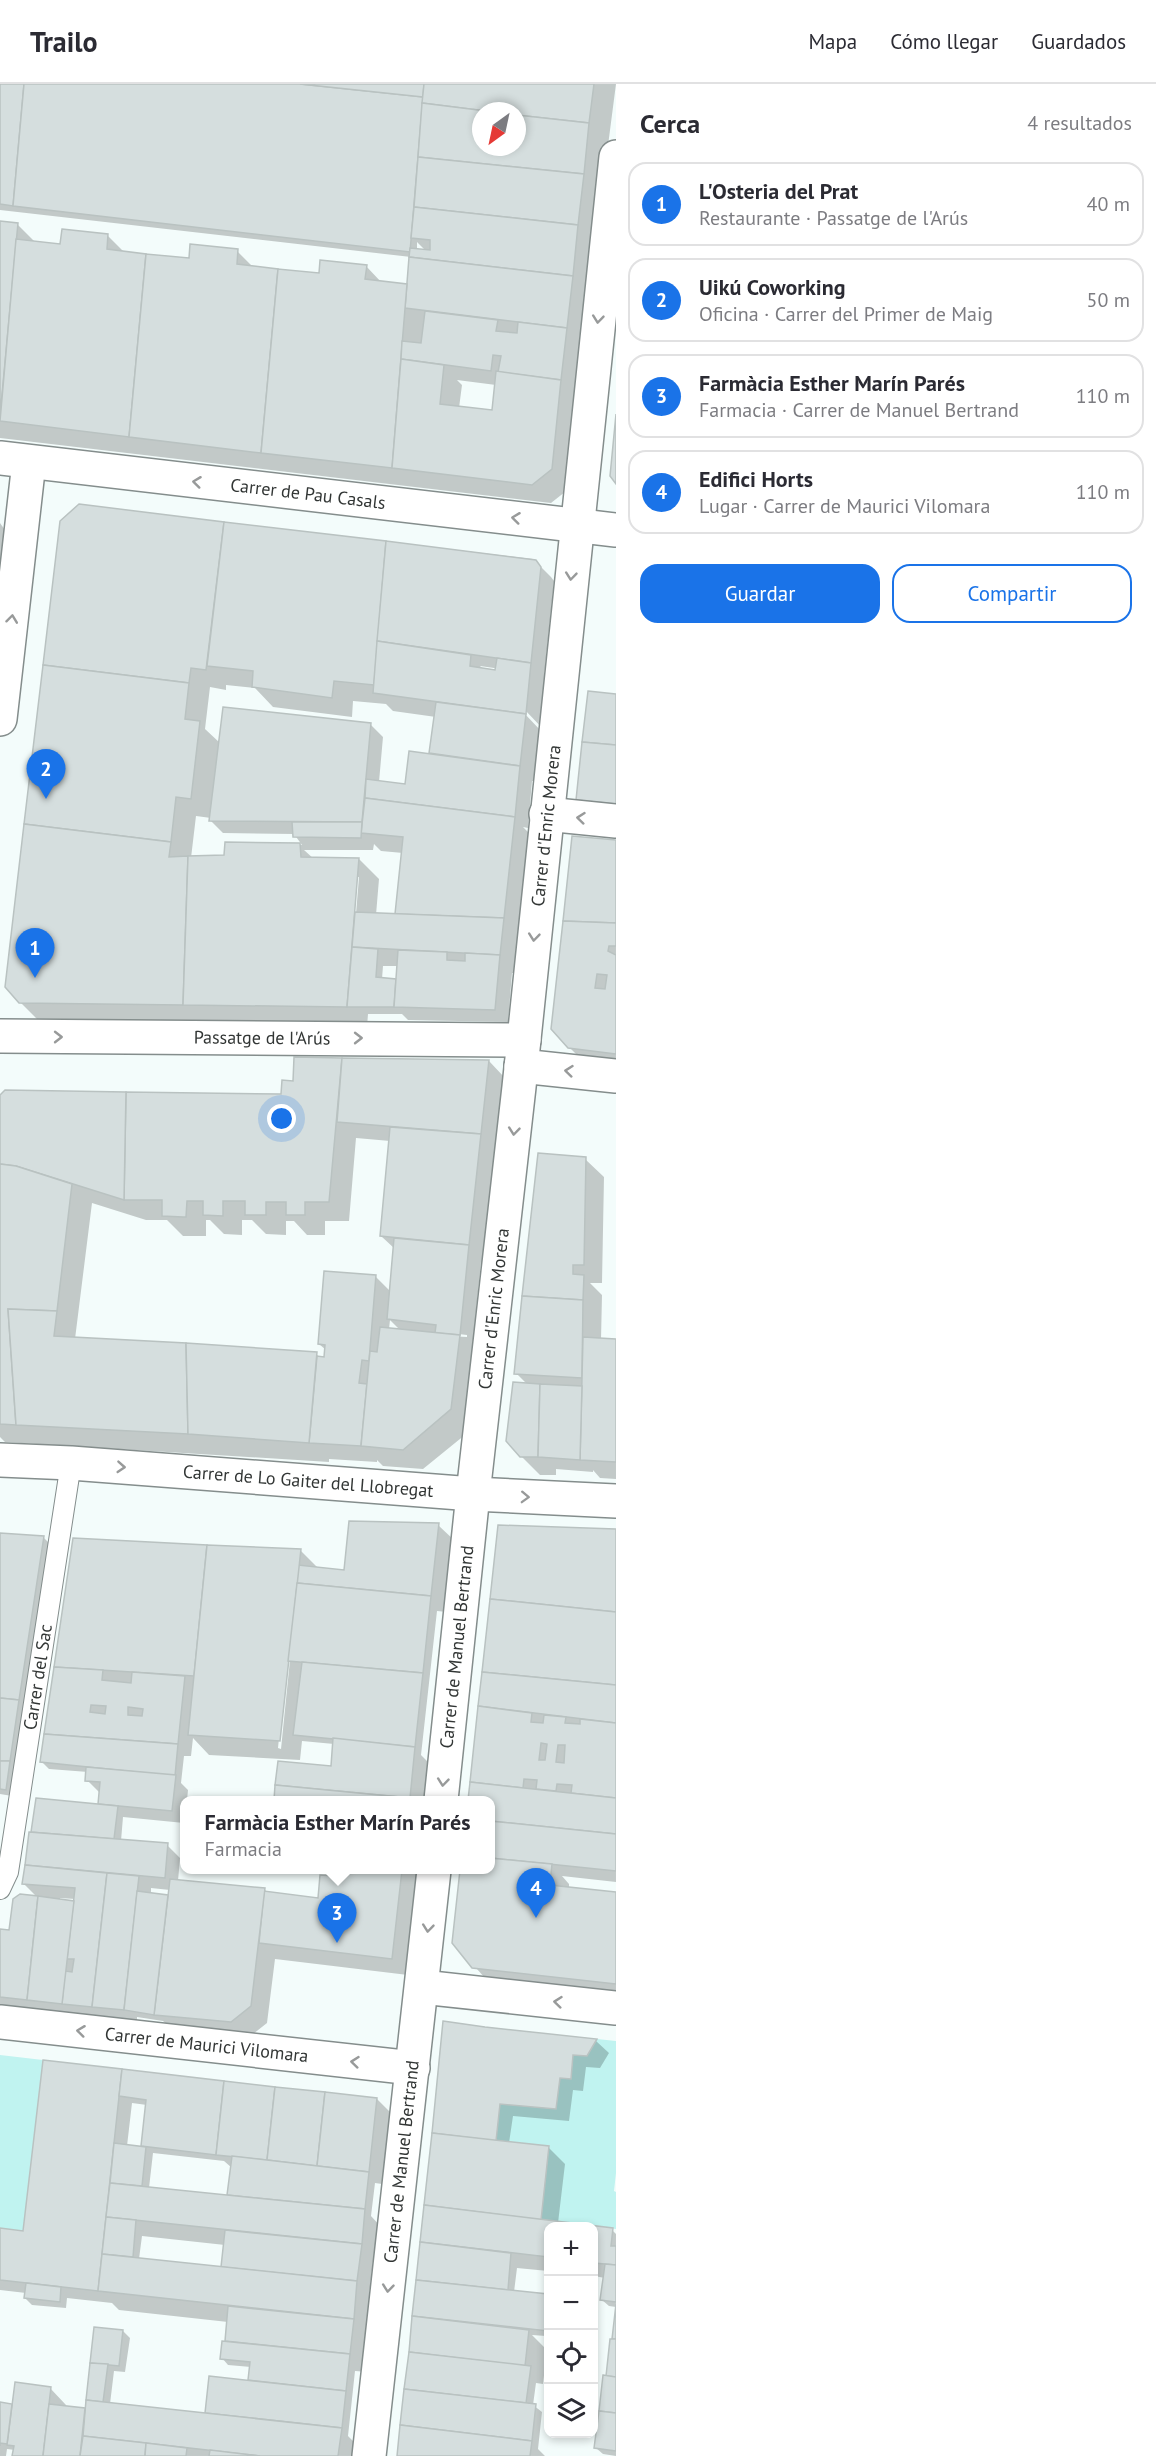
<!DOCTYPE html>
<html lang="es">
<head>
<meta charset="utf-8">
<style>
	:root { --surface:#fff; --page:#f2f2f3; --text:#2b2b33; --muted:#7c7c81; --line:#e1e1e2; --accent:#1a73e8 }
	body { margin:0; font-family:"PT Sans",sans-serif; background:var(--page); color:var(--text) }
	.controls { position:absolute; right:18px; bottom:18px; display:grid; overflow:hidden; border-radius:12px; box-shadow:0 3px 9px #0003 }
	.controls button { width:54px; height:54px; display:grid; place-items:center; padding:0; border:0; border-bottom:2px solid var(--line); background:var(--surface); color:var(--text); font:30px sans-serif }
	.compass { position:absolute; left:472px; top:18px; width:54px; height:54px; border-radius:50%; background:var(--surface); box-shadow:0 3px 9px #0003; rotate:213deg }
	.you { position:absolute; left:282px; top:1035px; width:21px; height:21px; margin:-15px; border:4px solid #fff; border-radius:50%; background:#1a73e8; box-shadow:0 0 0 9px #1a73e833 }
	.badge { display:grid; place-items:center; width:39px; height:39px; border-radius:50%; background:var(--accent); color:#fff; font-size:20px; font-weight:700 }
	.pin { position:absolute; translate:-50% -50px; filter:drop-shadow(0 2px 3px #0008) }
	.pin::after { content:''; position:absolute; top:32px; width:21px; height:18px; background:inherit; clip-path:polygon(0 0,100% 0,50% 100%) }
	.popup { position:absolute; left:180px; top:1712px; width:315px; height:78px; box-sizing:border-box; display:grid; place-content:center; border-radius:12px; background:var(--surface); filter:drop-shadow(0 2px 4px #0005); font-size:20px; white-space:nowrap; color:var(--muted) }
	.popup b { font-size:22px; color:var(--text) }
	.popup::after { content:''; position:absolute; left:50%; top:100%; margin-left:-12px; border:12px solid transparent; border-top-color:var(--surface) }
	.list { margin:0; padding:0; list-style:none }
	h2 { display:flex; justify-content:space-between; align-items:center; height:78px; margin:0; padding:0 24px; font-size:26px }
	h2 small { font-size:20px; font-weight:400; color:var(--muted) }
	.list li { display:grid; grid-template-columns:39px 1fr auto; gap:18px; align-items:center; box-sizing:border-box; height:84px; margin:0 12px 12px; padding:0 12px; border:2px solid var(--line); border-radius:18px }
	.list b { display:block; font-size:22px; white-space:nowrap }
	.list p { margin:0; font-size:20px; white-space:nowrap; color:var(--muted) }
	.list em { font-size:20px; font-style:normal; color:var(--muted) }
	.actions { display:flex; gap:12px; padding:18px 24px }
	.actions a { flex:1; padding:14px 0; border:2px solid var(--accent); border-radius:18px; text-align:center; font-size:21px; color:var(--accent) }
	.actions .main { background:var(--accent); color:#fff }
	.icon { flex:none; width:33px; height:33px; fill:none; stroke:currentColor; stroke-width:2; stroke-linecap:round; stroke-linejoin:round }
	.map { position:relative; flex:none; width:616px; height:2372px; overflow:hidden }
	header { display:flex; align-items:center; gap:36px; box-sizing:border-box; height:84px; padding:0 30px; background:var(--surface); border-bottom:2px solid var(--line) }
	header strong { font-size:28px }
	nav { display:flex; gap:33px; margin-inline-start:auto; font-size:21px }
	main { display:flex }
	aside { flex:1; background:var(--surface) }
	.map>svg:first-child { display:block }
</style>
</head>
<body>
<header>
<strong>Trailo</strong>
<nav><a>Mapa</a><a>Cómo llegar</a><a>Guardados</a></nav>
</header>
<main>
<div class="map">
<svg width="616" height="2372" viewBox="0 0 616 2372">
	<rect width="100%" height="100%" fill="#f3fcfb"/>
	<g fill="#c0f3f0">
		<polygon points="597,1955 616,1957 616,2089 614,2107 616,2108 616,2145 541,2136 549,2063 496,2057 500,2020 556,2025 560,1994 571,1995 573,1971 587,1972"/>
		<polygon points="0,1971 43,1976 23,2147 0,2144"/>
	</g>
	<g fill="#0003" fill-rule="evenodd">
		<path d="M0,0H616L589,208L585,207L579,258L583,262L570,404L551,419L0,354V138L17,140L35,158L61,161L108,152L125,169L190,176L237,167L254,184L320,191L366,182L382,199L408,204L411,173L0,126ZM481,27H517V63H481ZM417,158L426,167H417ZM457,296L496,301L493,328L459,324L462,301Z"/>
		<path d="M80,422L533,475L551,493L554,497L544,593L549,599L544,646L525,626V630L542,648L536,697H532L528,744L523,743L533,753L518,889H512L508,938L408,936L402,930H368L367,943L40,938L20,918ZM480,582L501,585V588L484,586ZM226,601L255,604L273,623L352,633L353,617L386,620L393,627L436,633L431,669L434,671L406,702L379,698L383,653L370,640L220,659L205,645L210,603L226,606ZM196,732L211,734L210,736L223,749L294,750L302,761L226,760V773L191,774ZM374,760L381,767L403,769L397,832L376,831L379,795L359,775H314L304,766H373ZM356,793H359L356,830H353ZM383,882H399L398,898L382,895Z"/>
		<polygon points="0,439 7,449 0,511"/>
		<polygon points="616,758 616,985 588,982 569,963"/>
		<path d="M296,975L489,977L505,994L487,1179L481,1178L472,1266L479,1273L471,1346L423,1385L383,1382L377,1376V1378L329,1375V1378L5,1358L0,1353V1013L282,1011L295,999ZM356,1054L390,1057L381,1152L395,1165L391,1208L376,1193L319,1260L326,1266L325,1274H320L316,1270L75,1255L92,1119L146,1136H167L183,1152H206V1136H210L224,1150L242,1151V1136H252L266,1150L286,1151V1137H294L307,1151H325V1137H349ZM390,1236L401,1247L389,1245ZM450,1249L467,1251V1253L449,1252Z"/>
		<polygon points="585,1075 604,1093 602,1199 590,1199 602,1211 601,1256 616,1257 616,1395 600,1394 593,1386 593,1388 556,1385 556,1391 540,1391 521,1372 528,1301 516,1289"/>
		<path d="M438,1441L455,1457L447,1528L437,1527L421,1671L431,1681L427,1716H275L279,1679L332,1684L334,1660L302,1657L300,1676L209,1671L193,1654L191,1672H184L181,1699L188,1706L187,1716H184V1739L123,1733L121,1757L167,1761L180,1774L178,1797L264,1805L268,1809L319,1815L336,1794L337,1786H420L408,1891L275,1875L267,1939L248,1954L173,1946L163,1937L137,1933V1938L9,1929L0,1921V1846L10,1847L38,1814L23,1799L38,1715L100,1722L101,1710L87,1696L88,1688L49,1685L42,1678L75,1455L300,1466L318,1484L346,1487ZM287,1574L290,1576L281,1665L278,1664ZM151,1804L170,1806L169,1813L151,1810ZM60,1814L75,1815L73,1818L60,1817Z"/>
		<polygon points="499,1443 616,1447 616,1798 562,1792 569,1800 569,1804 616,1810 616,1916 492,1902 454,1859 462,1786 490,1786 490,1716 469,1716"/>
		<polygon points="0,1451 43,1453 63,1473 12,1712 0,1710"/>
		<polygon points="445,1939 596,1957 609,1969 600,1984 586,1983 583,2007 573,2006 569,2037 513,2032 509,2059 549,2064 565,2080 558,2139 585,2142 548,2142 548,2187 517,2184 514,2208 548,2212 546,2252 532,2251 547,2266 543,2300 536,2299 533,2321 542,2328 538,2365 545,2372 398,2372"/>
		<path d="M45,1978L377,2015L390,2028L382,2100L375,2099L371,2132L383,2145L380,2178L373,2177L369,2212L377,2219L368,2288L355,2287L348,2352L358,2362L357,2372H14L15,2366L7,2365L6,2372H0V2320L13,2323L50,2304L66,2321V2324L86,2326L123,2247L130,2254L125,2288L114,2287L110,2320L206,2331L211,2294L249,2297L251,2283L228,2281L222,2274L228,2238L119,2226L112,2219L67,2214L66,2224L32,2221L25,2214L26,2209L0,2206V2146L24,2148ZM132,2019L147,2021L142,2064L127,2062ZM153,2069L224,2077L232,2084L229,2112L149,2104ZM142,2152L225,2161L222,2184L139,2175Z"/>
		<polygon points="594,2144 612,2146 616,2150 616,2223 609,2222 602,2216 605,2194 594,2192"/>
		<polygon points="616,2230 616,2372 603,2370 596,2364"/>
	</g>
	<g fill="#d5dede" stroke="#b9c2c1" stroke-width="1.5" fill-rule="evenodd">
		<polygon points="0,0 24,0 13,122 0,120"/>
		<polygon points="24,0 300,0 423,13 410,168 13,122"/>
		<polygon points="300,0 424,0 423,13"/>
		<polygon points="424,0 594,0 589,39 517,31 517,27 486,27 422,19"/>
		<polygon points="422,19 486,27 481,27 481,63 517,63 517,31 589,39 584,90 418,73"/>
		<polygon points="418,73 584,90 578,141 414,123"/>
		<polygon points="414,123 578,141 573,192 409,173 410,164 430,166 430,156 411,154"/>
		<polygon points="0,137 18,139 0,332"/>
		<polygon points="62,145 108,150 107,165 146,170 129,353 0,337 16,155 60,160"/>
		<polygon points="190,160 238,165 237,180 278,185 261,369 129,353 146,170 189,174"/>
		<polygon points="409,173 573,192 567,244 405,224"/>
		<polygon points="320,176 367,181 365,195 407,200 392,384 261,369 278,185 319,189"/>
		<polygon points="425,227 498,236 496,247 517,249 518,238 567,244 561,296 498,288 501,272 493,271 491,287 401,275 402,257 421,259"/>
		<polygon points="401,275 444,281 440,320 492,326 496,287 561,296 552,385 532,401 392,384"/>
		<polygon points="616,330 616,400 610,392"/>
		<polygon points="79,420 224,438 206,586 191,584 189,599 43,581 60,437"/>
		<polygon points="224,438 386,457 374,601 334,597 332,614 252,603 253,587 207,582"/>
		<polygon points="386,457 536,476 541,483 531,579 377,557"/>
		<polygon points="377,557 471,571 470,582 495,586 497,574 531,579 526,630 373,609"/>
		<polygon points="43,581 189,599 185,635 200,637 191,715 176,713 171,758 24,740"/>
		<polygon points="588,607 616,610 616,661 582,658"/>
		<polygon points="436,618 526,630 520,682 429,669"/>
		<polygon points="223,623 371,639 362,738 209,737"/>
		<polygon points="582,658 616,661 616,720 576,716"/>
		<polygon points="409,667 520,682 515,733 365,714 366,695 405,700"/>
		<polygon points="365,714 515,733 504,834 395,830 403,753 361,749"/>
		<polygon points="292,738 362,738 361,754 293,753"/>
		<polygon points="24,740 171,758 169,773 188,772 183,921 19,919 5,903"/>
		<polygon points="572,752 616,756 616,839 563,837"/>
		<polygon points="225,758 300,759 301,773 359,774 347,923 183,921 188,772 224,771"/>
		<polygon points="355,828 504,834 500,871 352,863"/>
		<path d="M563,837L616,839V862H609L608,867L616,871V970L568,964L551,945ZM597,890L607,891L605,905L595,904Z"/>
		<polygon points="352,863 378,865 376,893 396,895 394,923 347,923"/>
		<polygon points="398,866 447,868 447,876 465,877 465,869 500,871 495,926 394,923"/>
		<polygon points="294,973 342,974 329,1118 305,1118 305,1131 286,1131 286,1118 266,1118 266,1131 245,1131 245,1117 223,1117 223,1132 203,1131 203,1117 187,1117 186,1133 183,1133 162,1132 162,1116 124,1116 126,1008 281,1010 282,996 293,997"/>
		<polygon points="342,974 489,976 481,1050 337,1038"/>
		<polygon points="5,1006 126,1008 124,1116 16,1082 0,1080 0,1011"/>
		<polygon points="390,1043 481,1050 469,1161 380,1152"/>
		<polygon points="538,1069 586,1073 584,1181 573,1181 573,1190 584,1191 583,1216 522,1212"/>
		<polygon points="0,1080 16,1082 72,1100 57,1227 8,1225 16,1341 0,1340"/>
		<polygon points="394,1154 469,1161 460,1251 435,1249 436,1241 387,1235"/>
		<polygon points="324,1187 376,1191 369,1277 362,1276 359,1299 367,1300 361,1362 309,1359 317,1272 324,1273 325,1261 318,1260"/>
		<polygon points="522,1212 583,1216 582,1294 514,1290"/>
		<polygon points="8,1225 57,1227 54,1252 186,1259 188,1350 16,1341"/>
		<polygon points="380,1243 460,1251 451,1325 403,1366 361,1362 370,1267 377,1268"/>
		<polygon points="583,1253 616,1255 616,1378 580,1376"/>
		<polygon points="186,1259 317,1268 309,1359 188,1350"/>
		<polygon points="513,1298 540,1300 538,1373 520,1373 506,1357"/>
		<polygon points="540,1300 582,1302 580,1376 538,1373"/>
		<polygon points="349,1437 439,1439 431,1512 297,1499 298,1481 344,1486"/>
		<polygon points="498,1441 616,1445 616,1528 490,1515"/>
		<polygon points="0,1449 44,1452 19,1616 0,1614"/>
		<polygon points="73,1454 207,1461 194,1592 54,1583"/>
		<polygon points="207,1461 301,1465 280,1657 188,1651"/>
		<polygon points="297,1499 431,1512 423,1589 288,1577"/>
		<polygon points="490,1515 616,1528 616,1601 482,1588"/>
		<polygon points="302,1578 423,1589 415,1663 293,1651"/>
		<path d="M54,1583L103,1586L102,1596L131,1599L132,1588L185,1592L178,1660L44,1650ZM91,1621L106,1622L105,1630L90,1628ZM128,1623L143,1625L142,1632L128,1631Z"/>
		<polygon points="482,1588 616,1601 616,1639 478,1622"/>
		<polygon points="0,1614 19,1616 10,1677 0,1677"/>
		<path d="M478,1622L532,1629L531,1638L543,1639L544,1631L566,1633L565,1639L580,1640V1635L616,1639V1714L571,1709L572,1701L557,1700L556,1707L536,1705L537,1696L524,1695L523,1704L470,1698ZM541,1659L547,1660L545,1676H539ZM558,1661H565L564,1679L556,1678Z"/>
		<polygon points="44,1650 178,1660 175,1692 40,1678"/>
		<polygon points="333,1654 415,1663 410,1714 275,1701 278,1677 331,1682"/>
		<polygon points="0,1677 10,1677 6,1706 0,1705"/>
		<polygon points="86,1683 176,1691 172,1727 98,1720 100,1698 85,1697"/>
		<polygon points="470,1698 616,1714 616,1750 490,1737 490,1716 468,1716"/>
		<polygon points="275,1701 410,1714 409,1716 274,1716"/>
		<polygon points="36,1714 118,1722 114,1755 31,1748"/>
		<polygon points="490,1737 616,1750 616,1787 490,1774"/>
		<polygon points="29,1748 168,1759 165,1794 25,1781"/>
		<polygon points="490,1774 552,1780 550,1801 616,1808 616,1900 472,1884 452,1859 460,1786 490,1786"/>
		<polygon points="25,1781 107,1789 92,1923 62,1920 65,1887 72,1888 74,1875 67,1875 75,1804 22,1800"/>
		<polygon points="335,1786 402,1786 392,1875 259,1859 264,1807 318,1814 320,1791 334,1792"/>
		<polygon points="107,1789 139,1792 124,1926 92,1923"/>
		<polygon points="170,1795 265,1804 251,1922 231,1938 154,1931"/>
		<polygon points="137,1807 168,1811 154,1931 124,1926"/>
		<polygon points="20,1810 38,1812 27,1916 0,1913 0,1845 9,1846 13,1815"/>
		<polygon points="38,1812 74,1817 62,1920 27,1916"/>
		<polygon points="443,1937 485,1943 597,1955 587,1972 573,1971 571,1995 560,1994 556,2025 500,2020 496,2057 432,2049"/>
		<polygon points="43,1976 122,1985 98,2207 0,2196 0,2144 23,2147"/>
		<polygon points="122,1985 224,1997 216,2071 141,2062 146,2016 119,2012"/>
		<polygon points="224,1997 275,2003 267,2076 216,2071"/>
		<polygon points="275,2003 325,2008 317,2082 267,2076"/>
		<polygon points="325,2008 377,2014 369,2088 317,2082"/>
		<polygon points="432,2049 549,2062 541,2136 424,2121"/>
		<polygon points="114,2059 146,2063 142,2102 110,2099"/>
		<polygon points="232,2072 369,2088 365,2125 227,2111"/>
		<polygon points="110,2099 365,2125 362,2160 106,2133"/>
		<polygon points="424,2121 613,2144 611,2162 616,2162 616,2181 594,2179 594,2142 548,2142 548,2173 420,2158"/>
		<polygon points="106,2133 136,2136 133,2173 102,2170"/>
		<polygon points="225,2146 362,2160 357,2197 221,2183"/>
		<polygon points="420,2158 511,2169 508,2206 416,2196"/>
		<polygon points="102,2170 357,2197 354,2235 98,2207"/>
		<polygon points="605,2180 616,2181 616,2218 600,2216"/>
		<polygon points="416,2196 548,2210 548,2247 412,2232"/>
		<polygon points="26,2199 61,2203 60,2218 24,2214"/>
		<polygon points="616,2220 616,2255 612,2255"/>
		<polygon points="228,2222 354,2235 350,2270 225,2257"/>
		<polygon points="412,2232 529,2246 525,2282 409,2268"/>
		<polygon points="94,2243 123,2246 119,2282 90,2279"/>
		<polygon points="610,2255 616,2255 616,2293 606,2292"/>
		<polygon points="222,2257 350,2270 346,2307 248,2296 250,2278 220,2275"/>
		<polygon points="409,2268 531,2282 526,2319 404,2305"/>
		<polygon points="90,2279 108,2280 103,2318 86,2316"/>
		<polygon points="603,2291 616,2293 616,2329 599,2327"/>
		<polygon points="209,2292 346,2307 342,2344 205,2329"/>
		<polygon points="15,2298 51,2303 43,2372 12,2372 14,2362 7,2361"/>
		<polygon points="404,2305 536,2320 532,2357 400,2341"/>
		<polygon points="86,2316 342,2344 338,2372 260,2372 83,2352"/>
		<polygon points="0,2318 12,2320 7,2360 0,2359 0,2362"/>
		<polygon points="49,2320 85,2324 80,2372 43,2372"/>
		<polygon points="599,2327 616,2329 616,2367 594,2364"/>
		<polygon points="400,2341 532,2357 530,2372 397,2372"/>
		<polygon points="83,2352 146,2359 145,2372 80,2372"/>
		<polygon points="146,2359 187,2364 186,2372 145,2372"/>
		<polygon points="210,2366 260,2372 209,2372"/>
	</g>
	<g fill="none" stroke-linecap="round" stroke-linejoin="round">
		<g stroke="#848d8c" stroke-width="22">
			<g id="service">
				<path id="s1" d="M0,1805L8,1788L71,1379"/>
			</g>
		</g>
		<g stroke="#848d8c" stroke-width="36">
			<g id="minor">
				<path id="s2" d="M0,374L616,446"/>
				<polyline points="0,635 29,378"/>
				<polyline points="546,730 616,737"/>
				<path id="s3" d="M0,952L524,956"/>
				<polyline points="521,982 616,992"/>
				<path id="s4" d="M0,1376L71,1379L473,1410L616,1417"/>
				<path id="s5" d="M441,1716L473,1410L519,1003L616,73"/>
				<polyline points="422,1903 616,1924"/>
				<path id="s6" d="M0,1938L413,1984"/>
				<path id="s7" d="M369,2372L434,1786"/>
			</g>
		</g>
		<use href="#service" stroke="#fff" stroke-width="20"/>
		<use href="#minor" stroke="#fff" stroke-width="33"/>
	</g>
	<defs><path id="oneway-chevron" d="M-2-3.5L2.5 0L-2 3.5" fill="none" stroke-width="1.6" stroke-linecap="round" stroke-linejoin="round" transform="scale(1.5)"/></defs>
	<g stroke="#989a9a">
		<use href="#oneway-chevron" transform="translate(598 235) rotate(96)"/>
		<use href="#oneway-chevron" transform="translate(197 398) rotate(-173)"/>
		<use href="#oneway-chevron" transform="translate(516 434) rotate(-173)"/>
		<use href="#oneway-chevron" transform="translate(571 492) rotate(96)"/>
		<use href="#oneway-chevron" transform="translate(12 535) rotate(-83)"/>
		<use href="#oneway-chevron" transform="translate(581 734) rotate(-174)"/>
		<use href="#oneway-chevron" transform="translate(534 853) rotate(96)"/>
		<use href="#oneway-chevron" transform="translate(58 953)"/>
		<use href="#oneway-chevron" transform="translate(358 954)"/>
		<use href="#oneway-chevron" transform="translate(569 987) rotate(-174)"/>
		<use href="#oneway-chevron" transform="translate(514 1047) rotate(96)"/>
		<use href="#oneway-chevron" transform="translate(121 1383) rotate(4)"/>
		<use href="#oneway-chevron" transform="translate(525 1413) rotate(2)"/>
		<use href="#oneway-chevron" transform="translate(443 1698) rotate(96)"/>
		<use href="#oneway-chevron" transform="translate(428 1844) rotate(96)"/>
		<use href="#oneway-chevron" transform="translate(558 1918) rotate(-174)"/>
		<use href="#oneway-chevron" transform="translate(81 1947) rotate(-173)"/>
		<use href="#oneway-chevron" transform="translate(355 1978) rotate(-174)"/>
		<use href="#oneway-chevron" transform="translate(388 2204) rotate(96)"/>
	</g>
	<g text-anchor="middle" stroke-width="4.5" stroke-linejoin="round" paint-order="stroke">
		<g font-size="18" fill="#323635" stroke="#fff">
			<text dy="6" stroke="none"><textPath href="#s2" startOffset="310">Carrer de Pau Casals</textPath></text>
			<text dy="6" stroke="none"><textPath href="#s5" startOffset="980">Carrer d'Enric Morera</textPath></text>
			<text dy="6" stroke="none"><textPath href="#s3" startOffset="262">Passatge de l'Arús</textPath></text>
			<text dy="6" stroke="none"><textPath href="#s5" startOffset="494">Carrer d'Enric Morera</textPath></text>
			<text dy="6" stroke="none"><textPath href="#s4" startOffset="309">Carrer de Lo Gaiter del Llobregat</textPath></text>
			<text dy="6" stroke="none"><textPath href="#s5" startOffset="154">Carrer de Manuel Bertrand</textPath></text>
			<text dy="6" stroke="none"><textPath href="#s1" startOffset="216">Carrer del Sac</textPath></text>
			<text dy="6" stroke="none"><textPath href="#s6" startOffset="208">Carrer de Maurici Vilomara</textPath></text>
			<text dy="6" stroke="none"><textPath href="#s7" startOffset="296">Carrer de Manuel Bertrand</textPath></text>
		</g>
	</g>
</svg>
<div class="controls">
<button>+</button>
<button>−</button>
<button><svg class="icon" aria-label="locate" viewBox="0 0 24 24"><circle cx="12" cy="12" r="6"/><path d="M12 2v4M12 18v4M2 12h4M18 12h4"/></svg></button>
<button><svg class="icon" aria-label="layers" viewBox="0 0 24 24"><path d="M12 4l9 5-9 5-9-5zM3 14l9 5 9-5"/></svg></button>
</div>
<svg class="compass" viewBox="-18 -18 36 36"><path d="M0-13l5 13h-10z" fill="#e53935"/><path d="M0 13l5-13h-10z" fill="#7c7c81"/></svg>
<div class="you"></div>
<div class="pin badge" style="left:35px;top:894px">1</div>
<div class="pin badge" style="left:46px;top:715px">2</div>
<div class="pin badge" style="left:337px;top:1859px">3</div>
<div class="popup"><b>Farmàcia Esther Marín Parés</b>Farmacia</div>
<div class="pin badge" style="left:536px;top:1834px">4</div>
</div>
<aside>
<h2>Cerca<small>4 resultados</small></h2>
<ul class="list">
<li><span class="badge">1</span><div><b>L'Osteria del Prat</b><p>Restaurante · Passatge de l'Arús</p></div><em>40 m</em></li>
<li><span class="badge">2</span><div><b>Uikú Coworking</b><p>Oficina · Carrer del Primer de Maig</p></div><em>50 m</em></li>
<li><span class="badge">3</span><div><b>Farmàcia Esther Marín Parés</b><p>Farmacia · Carrer de Manuel Bertrand</p></div><em>110 m</em></li>
<li><span class="badge">4</span><div><b>Edifici Horts</b><p>Lugar · Carrer de Maurici Vilomara</p></div><em>110 m</em></li>
</ul>
<div class="actions"><a class="main">Guardar</a><a>Compartir</a></div>
</aside>
</main>
</body>
</html>
